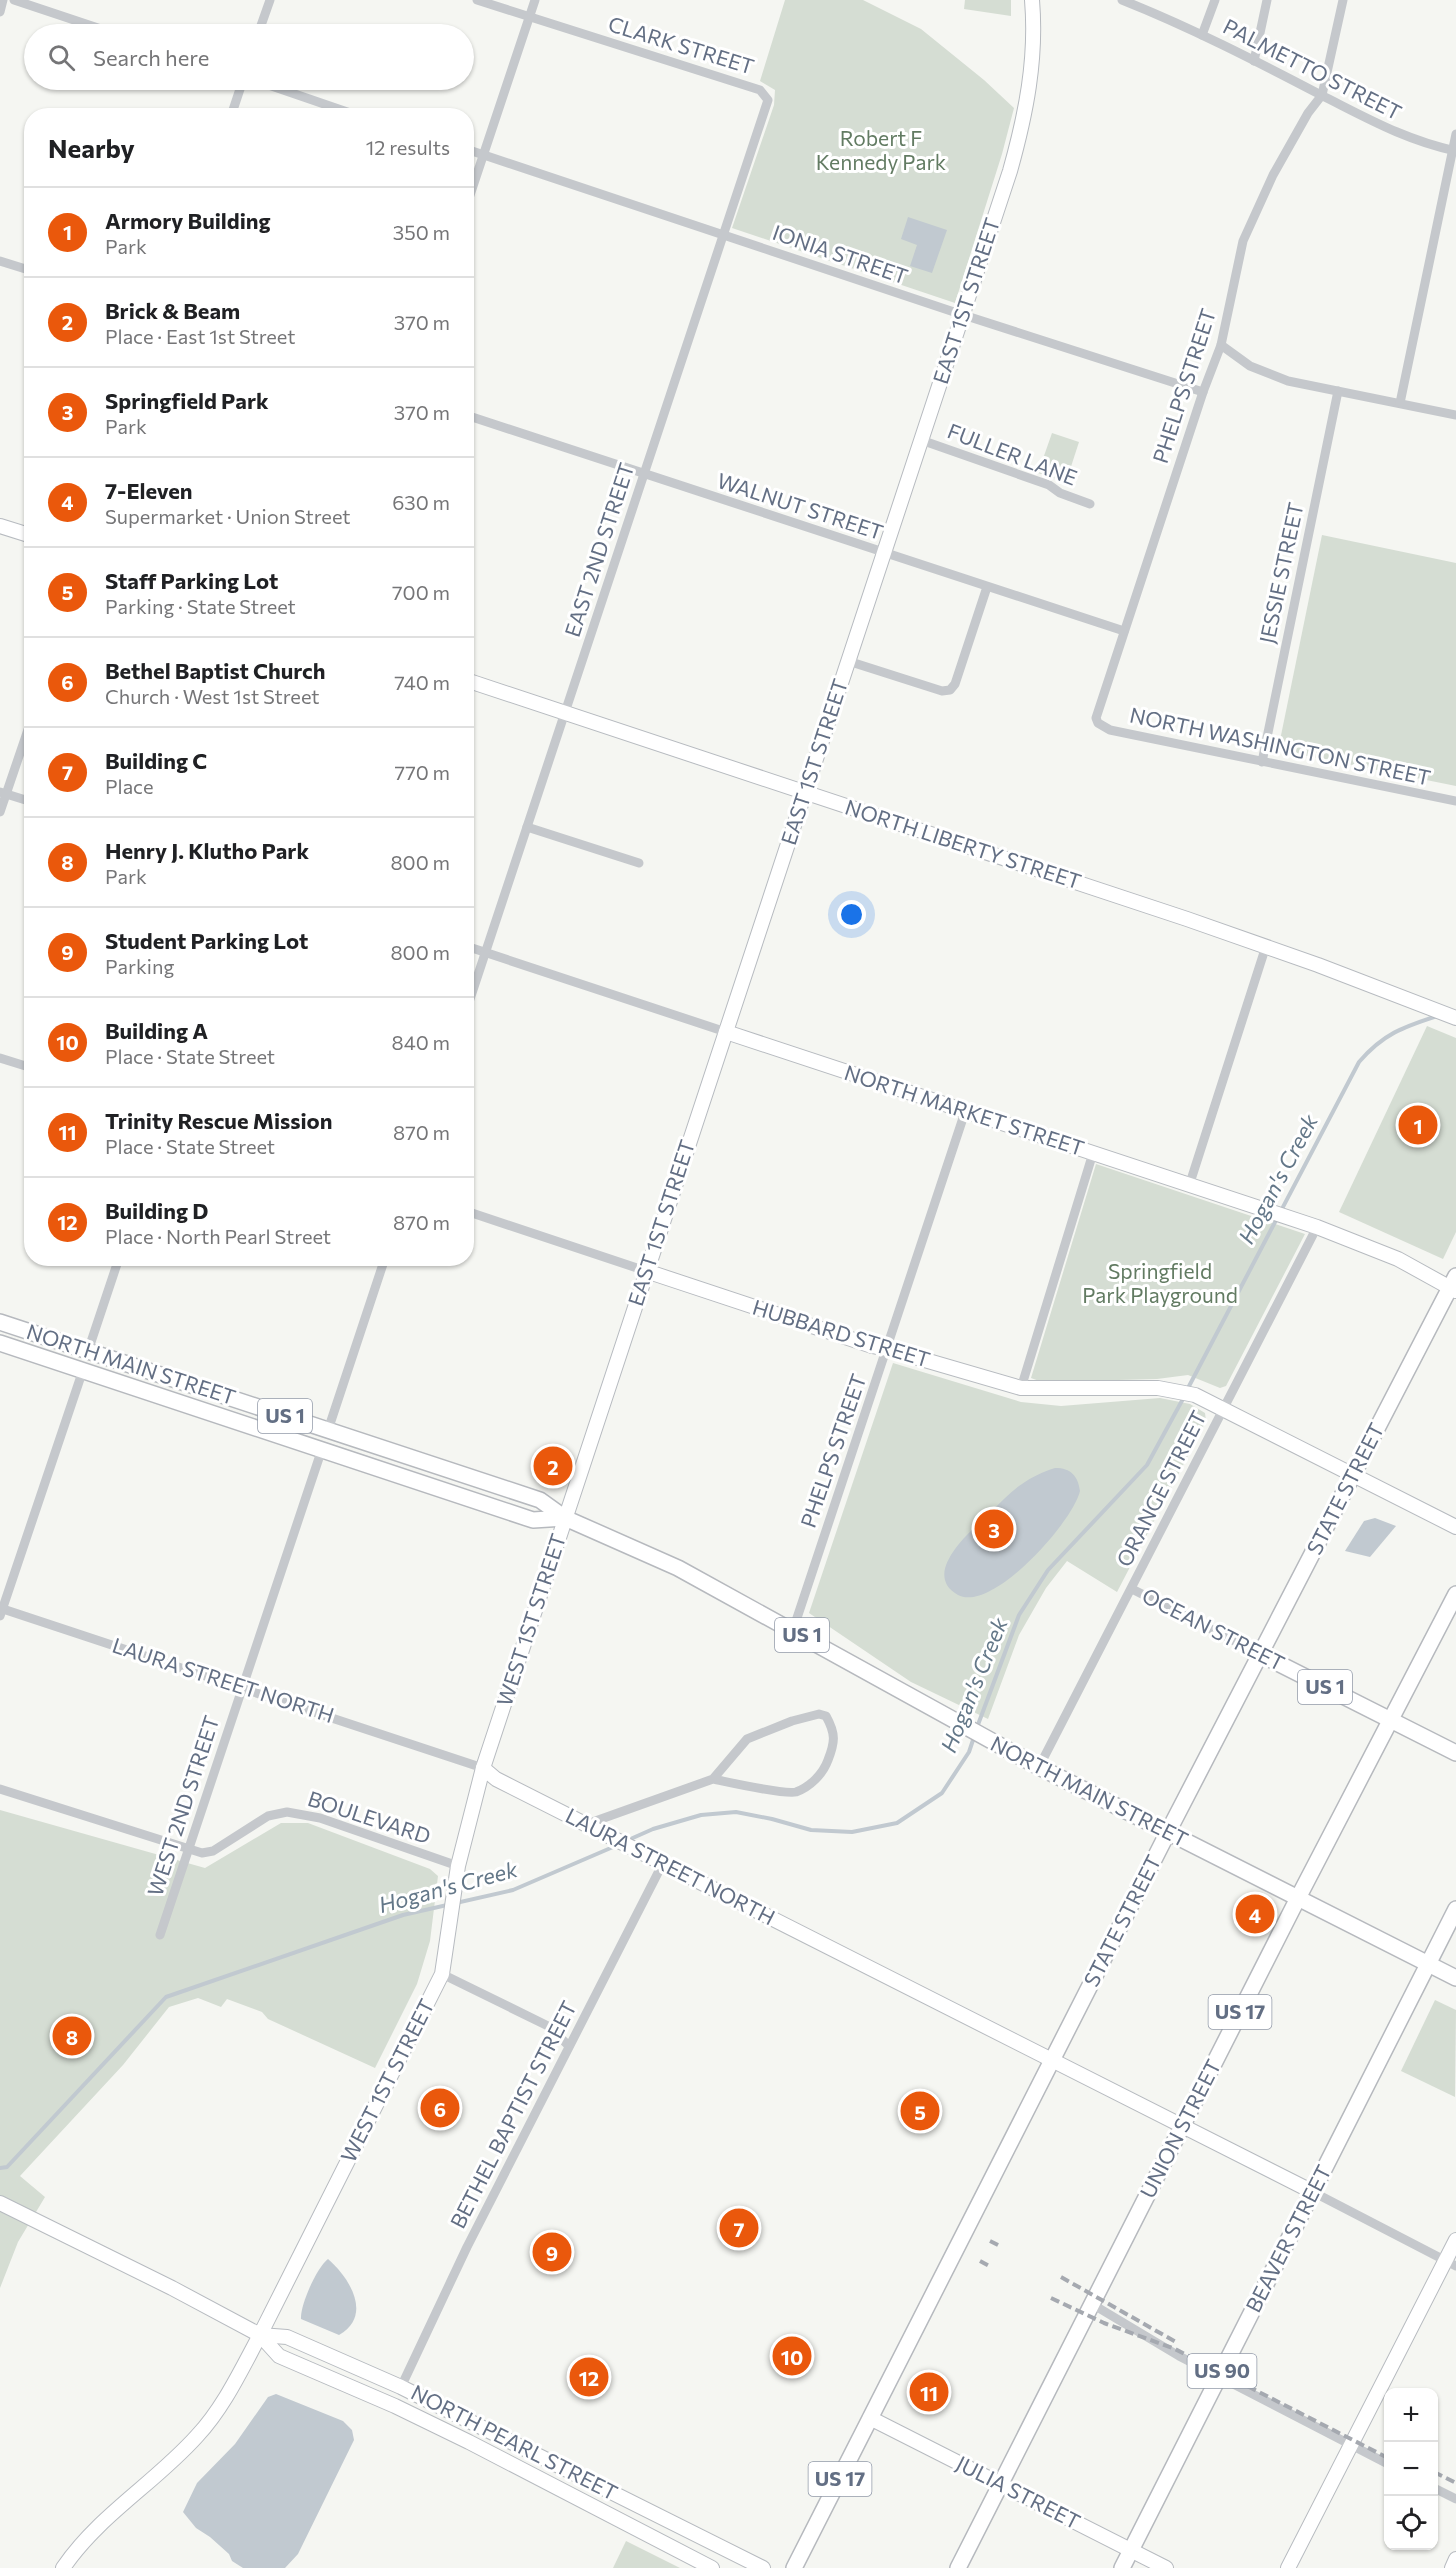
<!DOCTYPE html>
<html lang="en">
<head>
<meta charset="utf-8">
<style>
	:root { --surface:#fff; --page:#f6f6f6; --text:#202124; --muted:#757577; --line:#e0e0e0; --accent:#ea580c }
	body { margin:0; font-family:Commissioner,sans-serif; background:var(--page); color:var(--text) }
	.controls { position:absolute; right:18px; bottom:18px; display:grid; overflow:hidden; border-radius:12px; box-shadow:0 2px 4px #0004 }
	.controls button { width:54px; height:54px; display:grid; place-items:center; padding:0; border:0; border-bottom:2px solid var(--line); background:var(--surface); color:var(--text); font:30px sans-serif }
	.you { position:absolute; left:852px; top:915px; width:21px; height:21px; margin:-15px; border:4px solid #fff; border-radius:50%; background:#1a73e8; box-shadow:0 0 0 9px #1a73e833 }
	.badge { display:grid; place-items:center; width:39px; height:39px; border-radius:50%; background:var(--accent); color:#fff; font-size:20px; font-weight:700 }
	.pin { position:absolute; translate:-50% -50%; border:3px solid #fff; box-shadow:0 2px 6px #0006 }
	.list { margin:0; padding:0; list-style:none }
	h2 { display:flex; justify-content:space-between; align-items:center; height:78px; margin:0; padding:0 24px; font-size:26px }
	h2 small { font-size:20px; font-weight:400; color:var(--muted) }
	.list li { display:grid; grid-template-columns:39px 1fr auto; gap:18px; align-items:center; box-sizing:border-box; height:90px; padding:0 24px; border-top:2px solid var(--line) }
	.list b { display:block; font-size:22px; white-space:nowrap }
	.list p { margin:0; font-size:20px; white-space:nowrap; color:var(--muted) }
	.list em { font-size:20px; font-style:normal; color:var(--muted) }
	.icon { flex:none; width:33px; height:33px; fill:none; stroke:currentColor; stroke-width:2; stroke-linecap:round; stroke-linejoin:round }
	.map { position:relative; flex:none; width:1456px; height:2568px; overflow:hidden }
	.search { position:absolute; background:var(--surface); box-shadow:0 2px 4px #0004; left:24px; top:24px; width:450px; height:66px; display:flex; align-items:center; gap:15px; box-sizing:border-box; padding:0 21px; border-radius:33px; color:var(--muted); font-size:22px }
	.panel { position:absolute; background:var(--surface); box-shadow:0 2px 4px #0004; left:24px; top:108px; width:450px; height:1158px; border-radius:24px }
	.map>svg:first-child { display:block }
</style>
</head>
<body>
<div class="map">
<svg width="1456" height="2568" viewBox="0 0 1456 2568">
	<rect width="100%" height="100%" fill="#f5f6f2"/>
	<g fill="#d5ddd3">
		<polygon points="785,0 863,0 921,29 984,80 1014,108 1002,154 955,303 732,228 774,105 775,90 760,81"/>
		<polygon points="965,0 1011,0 1011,16 964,9"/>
		<polygon points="1052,433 1079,442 1066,482 1038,473"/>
		<polygon points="1322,535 1456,563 1456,786 1278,750"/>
		<polygon points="1427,1026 1456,1038 1456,1232 1443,1259 1339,1212"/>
		<polygon points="1096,1164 1305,1234 1226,1386 1220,1388 1188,1375 1157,1379 1042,1382 1031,1378"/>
		<polygon points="893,1363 1021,1402 1061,1406 1160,1398 1190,1404 1205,1413 1206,1421 1117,1592 1067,1561 1046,1588 1019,1635 988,1719 911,1682 809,1613"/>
		<polygon points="0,1810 205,1868 281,1823 308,1823 430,1869 438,1876 430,1941 417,1984 375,2068 268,2019 262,2012 227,1999 221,2007 198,1998 169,2007 123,2065 20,2176 45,2197 18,2242 0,2288"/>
		<polygon points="1435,2000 1456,2010 1455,2097 1401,2071"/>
		<polygon points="626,2541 680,2568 613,2568"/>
	</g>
	<g fill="#c1c9d0">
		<polygon points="908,217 947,230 932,273 910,266 917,245 901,239"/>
		<path d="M1055,1468C1071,1468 1078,1476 1080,1491C1073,1522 992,1613 958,1595C919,1573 974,1528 991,1512C1001,1502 1011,1491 1022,1484C1032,1477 1042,1472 1055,1468Z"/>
		<polygon points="1375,1518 1396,1526 1370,1557 1345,1551 1364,1521"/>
		<path d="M328,2259C350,2278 373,2316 339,2335L301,2319C300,2305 317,2267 328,2259Z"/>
		<polygon points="276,2394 343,2421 352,2430 354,2440 298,2554 285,2568 243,2568 232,2561 229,2554 210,2537 196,2528 183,2512 197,2483 235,2444 268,2397"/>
	</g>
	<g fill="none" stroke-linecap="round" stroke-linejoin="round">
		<g stroke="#c1c9d0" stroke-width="4">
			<path d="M1187,1390L1359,1062C1383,1034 1403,1027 1437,1016"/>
			<polyline points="976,1730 1019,1615 1048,1570 1147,1465 1184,1397"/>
			<polyline points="626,1841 653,1829 701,1815 736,1812 772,1819 811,1830 852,1832 897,1823 942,1793 969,1752 974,1737"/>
			<polyline points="0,2168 7,2167 166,1997 403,1915 513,1890 620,1844"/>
		</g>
		<g stroke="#b7bbc0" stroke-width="16">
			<g id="secondary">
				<polyline points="0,526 32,536"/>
				<polyline points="466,680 1187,919 1318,965 1456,1018"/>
				<polyline points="726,1032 1317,1227 1398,1259 1456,1291"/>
				<polyline points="646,1271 872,1346 887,1349 1021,1388 1158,1388 1195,1395 1456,1527"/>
				<polyline points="483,1768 496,1779 1313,2192"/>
				<polyline points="0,2203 172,2288 260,2335 279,2356 395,2406 469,2442 712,2568"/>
				<polyline points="260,2335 287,2337 401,2387 763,2568"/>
				<polyline points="870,2418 1166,2568"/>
				<path d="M63,2568C99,2515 155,2483 197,2436C224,2407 241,2370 260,2335L442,1974L458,1866L483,1768L1010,171C1026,114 1037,59 1032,0"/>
				<polyline points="1288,2568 1456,2240"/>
				<polyline points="1452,2568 1456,2559"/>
			</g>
		</g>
		<g stroke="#b6b9be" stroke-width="18">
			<g id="primary">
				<polyline points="0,1322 540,1500 565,1518 678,1568 1039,1767 1456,1978"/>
				<polyline points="0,1343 533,1520 565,1518"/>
				<polyline points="1260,1654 1456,1753"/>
				<polyline points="794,2568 1168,1832 1456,1276"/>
				<polyline points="958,2568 1298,1898 1456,1594"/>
				<polyline points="1122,2568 1456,1909"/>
			</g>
		</g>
		<g stroke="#c5c8cc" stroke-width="9">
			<polyline points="14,0 116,34"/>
			<path d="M1122,0C1190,27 1256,61 1321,95C1367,118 1405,140 1456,151"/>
			<polyline points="1343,0 1322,95 1308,113 1273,175 1243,241 1221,345 1203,392 1096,718 1098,723 1110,730 1456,801"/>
			<polyline points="0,12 3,0"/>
			<polyline points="258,34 270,0"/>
			<polyline points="1202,35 1215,0"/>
			<polyline points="1254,61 1267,0"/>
			<polyline points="254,80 359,116"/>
			<polyline points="231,116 243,80"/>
			<polyline points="466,149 951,311 1203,392"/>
			<polyline points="466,207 535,0"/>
			<polyline points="0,261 32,271"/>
			<polyline points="1221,345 1250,366 1288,381 1456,415"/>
			<polyline points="1400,403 1456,134"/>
			<polyline points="466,415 1124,631"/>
			<polyline points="921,440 1049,485 1060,493 1090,504"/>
			<polyline points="848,661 942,691 950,690 955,684 987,587"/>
			<polyline points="1262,762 1338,391"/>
			<polyline points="0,792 32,802"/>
			<polyline points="0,812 32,718"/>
			<polyline points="527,827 639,863"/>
			<polyline points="466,946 726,1032"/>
			<polyline points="466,1011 768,100 760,90 477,0"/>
			<polyline points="0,1058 32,1068"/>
			<polyline points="1189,1186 1266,946"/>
			<polyline points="466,1211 646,1271"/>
			<polyline points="88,1351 119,1258"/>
			<polyline points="1021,1388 1093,1153"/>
			<polyline points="328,1430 385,1258"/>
			<polyline points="1132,1589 1260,1654"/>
			<polyline points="0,1608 483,1768"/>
			<polyline points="0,1616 83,1370"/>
			<polyline points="793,1630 965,1112"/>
			<polyline points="1039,1767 1317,1227"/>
			<polyline points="0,1789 202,1853 213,1851 268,1816 287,1812 320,1818 458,1866"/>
			<path d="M587,1824L713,1779L747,1739L792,1721L819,1714L826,1716C836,1734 835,1742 828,1760C823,1774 810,1787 796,1792C784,1795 728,1782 713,1779"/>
			<polyline points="160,1935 322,1449"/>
			<polyline points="442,1974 548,2026 569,2046"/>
			<polyline points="1313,2192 1456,2266"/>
			<polyline points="1092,2304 1179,2356 1388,2464"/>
			<polyline points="401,2387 467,2247 663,1863"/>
			<polyline points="1434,2488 1456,2499"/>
		</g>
		<use href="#secondary" stroke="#fff" stroke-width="14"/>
		<use href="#primary" stroke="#fff" stroke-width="15"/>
		<g stroke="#a5a9b0" stroke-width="4" stroke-dasharray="9 4.5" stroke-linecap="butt">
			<polyline points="990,2241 1002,2247"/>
			<polyline points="980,2261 991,2267"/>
			<polyline points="1061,2277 1176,2342"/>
			<polyline points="1051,2298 1104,2323 1175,2349 1388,2458"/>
			<polyline points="1434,2472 1456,2483"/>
		</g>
	</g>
	<g text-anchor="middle" stroke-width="6" stroke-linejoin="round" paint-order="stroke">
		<g fill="#fff" stroke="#929aa9" stroke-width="1.5">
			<rect x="258" y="1399" width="54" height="34" rx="4.5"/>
			<rect x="775" y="1618" width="54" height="34" rx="4.5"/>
			<rect x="1298" y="1670" width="54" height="34" rx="4.5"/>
			<rect x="1208.5" y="1995" width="63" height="34" rx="4.5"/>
			<rect x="1187.5" y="2354" width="69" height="34" rx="4.5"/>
			<rect x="808.5" y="2462" width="63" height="34" rx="4.5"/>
		</g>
		<g font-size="20" font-weight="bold" fill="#636f84">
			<text x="285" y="1423">US 1</text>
			<text x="802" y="1642">US 1</text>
			<text x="1325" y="1694">US 1</text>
			<text x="1240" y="2019">US 17</text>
			<text x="1222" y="2378">US 90</text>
			<text x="840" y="2486">US 17</text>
		</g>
		<g font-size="21" fill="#636f84" stroke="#fff">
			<text transform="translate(681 46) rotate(17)" y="7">CLARK STREET</text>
			<text transform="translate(1312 70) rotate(27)" y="7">PALMETTO STREET</text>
			<text transform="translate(840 255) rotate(19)" y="7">IONIA STREET</text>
			<text transform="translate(967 301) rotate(-72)" y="7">EAST 1ST STREET</text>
			<text transform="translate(1185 386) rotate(-72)" y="7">PHELPS STREET</text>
			<text transform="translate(1012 455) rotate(21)" y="7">FULLER LANE</text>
			<text transform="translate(800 507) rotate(18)" y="7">WALNUT STREET</text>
			<text transform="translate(600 550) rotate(-72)" y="7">EAST 2ND STREET</text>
			<text transform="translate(1282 573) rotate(-78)" y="7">JESSIE STREET</text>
			<text transform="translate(1280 747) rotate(12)" y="7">NORTH WASHINGTON STREET</text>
			<text transform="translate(815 762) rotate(-72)" y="7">EAST 1ST STREET</text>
			<text transform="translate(963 845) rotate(18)" y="7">NORTH LIBERTY STREET</text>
			<text transform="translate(964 1111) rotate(18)" y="7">NORTH MARKET STREET</text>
			<text transform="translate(662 1223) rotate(-72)" y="7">EAST 1ST STREET</text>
			<text transform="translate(841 1334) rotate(17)" y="7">HUBBARD STREET</text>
			<text transform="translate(131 1365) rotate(18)" y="7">NORTH MAIN STREET</text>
			<text transform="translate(834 1451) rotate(-71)" y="7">PHELPS STREET</text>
			<text transform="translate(1162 1489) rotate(-63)" y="7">ORANGE STREET</text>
			<text transform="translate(1346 1489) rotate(-63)" y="7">STATE STREET</text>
			<text transform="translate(532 1620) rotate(-72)" y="7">WEST 1ST STREET</text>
			<text transform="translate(1213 1630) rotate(27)" y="7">OCEAN STREET</text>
			<text transform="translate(223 1681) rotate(18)" y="7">LAURA STREET NORTH</text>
			<text transform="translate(1089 1792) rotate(27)" y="7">NORTH MAIN STREET</text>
			<text transform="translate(184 1806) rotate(-72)" y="7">WEST 2ND STREET</text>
			<text transform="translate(369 1818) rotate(18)" y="7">BOULEVARD</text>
			<text transform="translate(670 1867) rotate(27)" y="7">LAURA STREET NORTH</text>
			<text transform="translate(1123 1921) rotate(-63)" y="7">STATE STREET</text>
			<text transform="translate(388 2081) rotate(-63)" y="7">WEST 1ST STREET</text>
			<text transform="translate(514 2115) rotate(-63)" y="7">BETHEL BAPTIST STREET</text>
			<text transform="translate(1181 2129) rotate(-63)" y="7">UNION STREET</text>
			<text transform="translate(1289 2239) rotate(-63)" y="7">BEAVER STREET</text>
			<text transform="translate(514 2443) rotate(27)" y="7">NORTH PEARL STREET</text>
			<text transform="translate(1018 2493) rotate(27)" y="7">JULIA STREET</text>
		</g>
		<g font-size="21" fill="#627b62" stroke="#fff">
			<text x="881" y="146">Robert F<tspan x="881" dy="24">Kennedy Park</tspan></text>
			<text x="1160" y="1279">Springfield<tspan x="1160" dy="24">Park Playground</tspan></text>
		</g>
		<g font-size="22" font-style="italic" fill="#637788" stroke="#fff">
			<text transform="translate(1278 1179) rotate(-62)" y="8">Hogan's Creek</text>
			<text transform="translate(974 1685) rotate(-68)" y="8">Hogan's Creek</text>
			<text transform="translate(448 1887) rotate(-15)" y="8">Hogan's Creek</text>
		</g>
	</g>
</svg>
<div class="controls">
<button>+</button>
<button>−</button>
<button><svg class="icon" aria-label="locate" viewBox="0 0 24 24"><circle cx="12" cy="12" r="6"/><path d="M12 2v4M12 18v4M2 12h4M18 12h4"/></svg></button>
</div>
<div class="you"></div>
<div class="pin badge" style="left:1418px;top:1125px">1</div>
<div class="pin badge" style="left:553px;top:1466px">2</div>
<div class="pin badge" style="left:994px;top:1529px">3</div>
<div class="pin badge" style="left:1255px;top:1914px">4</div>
<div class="pin badge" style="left:920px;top:2111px">5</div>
<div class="pin badge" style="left:440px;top:2108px">6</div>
<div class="pin badge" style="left:739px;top:2228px">7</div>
<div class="pin badge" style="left:72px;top:2036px">8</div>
<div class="pin badge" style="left:552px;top:2252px">9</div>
<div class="pin badge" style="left:792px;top:2356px">10</div>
<div class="pin badge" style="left:929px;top:2392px">11</div>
<div class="pin badge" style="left:589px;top:2377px">12</div>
<div class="search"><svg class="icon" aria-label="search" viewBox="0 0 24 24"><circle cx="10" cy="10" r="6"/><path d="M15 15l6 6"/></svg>Search here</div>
<section class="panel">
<h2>Nearby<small>12 results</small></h2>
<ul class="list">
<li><span class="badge">1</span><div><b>Armory Building</b><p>Park</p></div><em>350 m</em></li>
<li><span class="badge">2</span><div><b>Brick &amp; Beam</b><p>Place · East 1st Street</p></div><em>370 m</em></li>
<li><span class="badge">3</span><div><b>Springfield Park</b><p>Park</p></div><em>370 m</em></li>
<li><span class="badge">4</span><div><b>7-Eleven</b><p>Supermarket · Union Street</p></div><em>630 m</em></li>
<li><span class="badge">5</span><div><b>Staff Parking Lot</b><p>Parking · State Street</p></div><em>700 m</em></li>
<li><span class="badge">6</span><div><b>Bethel Baptist Church</b><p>Church · West 1st Street</p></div><em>740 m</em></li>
<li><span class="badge">7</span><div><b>Building C</b><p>Place</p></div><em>770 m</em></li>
<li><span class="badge">8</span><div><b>Henry J. Klutho Park</b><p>Park</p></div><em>800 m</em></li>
<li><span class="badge">9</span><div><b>Student Parking Lot</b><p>Parking</p></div><em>800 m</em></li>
<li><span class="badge">10</span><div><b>Building A</b><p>Place · State Street</p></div><em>840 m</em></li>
<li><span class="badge">11</span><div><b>Trinity Rescue Mission</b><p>Place · State Street</p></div><em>870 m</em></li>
<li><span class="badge">12</span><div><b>Building D</b><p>Place · North Pearl Street</p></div><em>870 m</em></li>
</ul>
</section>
</div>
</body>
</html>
